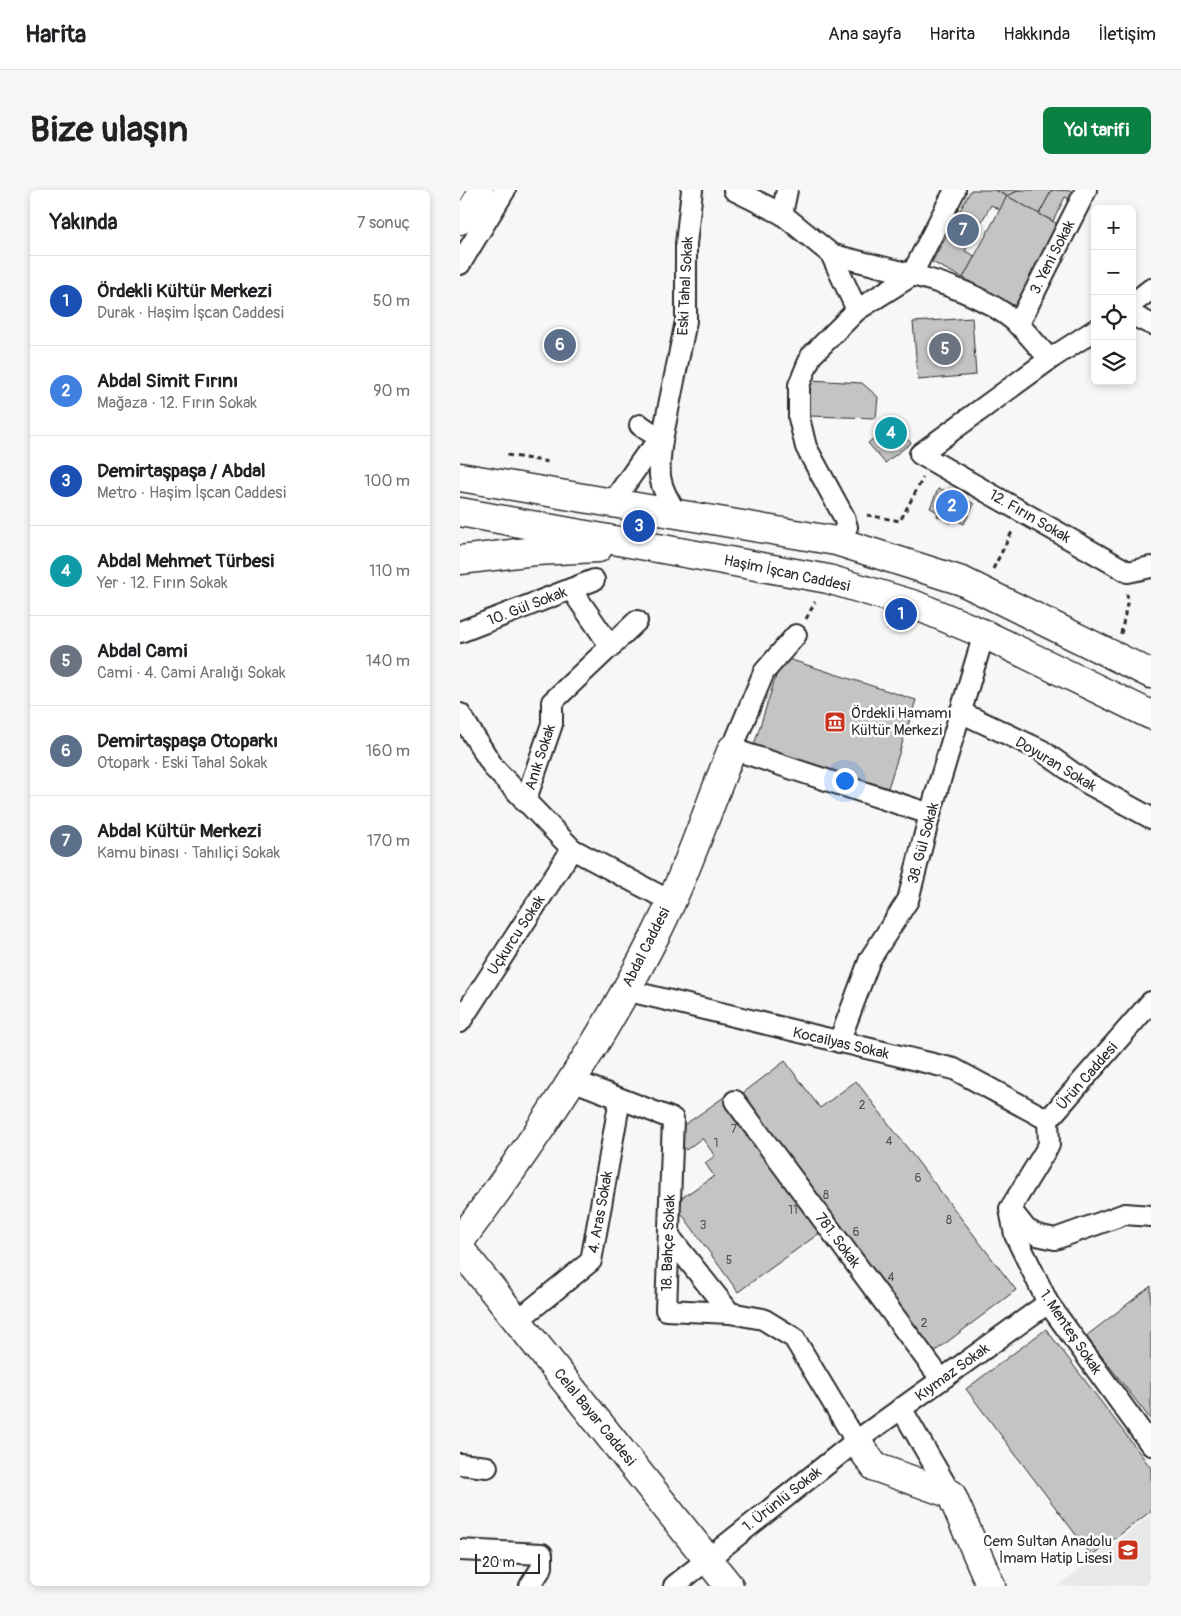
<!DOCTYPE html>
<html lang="tr">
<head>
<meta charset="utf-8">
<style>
	:root { --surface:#fff; --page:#f6f6f6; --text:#202124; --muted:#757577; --line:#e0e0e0; --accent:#0b8043 }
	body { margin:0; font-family:Pangolin,sans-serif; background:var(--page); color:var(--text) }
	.controls { position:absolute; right:15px; top:15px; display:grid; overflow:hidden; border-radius:8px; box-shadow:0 2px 8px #0003 }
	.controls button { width:45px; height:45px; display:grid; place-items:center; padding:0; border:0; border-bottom:1px solid var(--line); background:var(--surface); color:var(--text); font:25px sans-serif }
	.scale { position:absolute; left:15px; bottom:12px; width:65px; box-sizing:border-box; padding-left:5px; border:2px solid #2b2b2b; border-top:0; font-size:14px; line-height:18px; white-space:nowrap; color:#2b2b2b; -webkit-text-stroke:4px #fff; paint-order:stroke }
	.you { position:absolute; left:384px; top:590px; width:18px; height:18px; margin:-12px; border:4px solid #fff; border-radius:50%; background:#1a73e8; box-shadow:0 0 0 8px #1a73e833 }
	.badge { display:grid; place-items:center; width:32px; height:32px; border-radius:50%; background:var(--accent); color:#fff; font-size:16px; font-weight:700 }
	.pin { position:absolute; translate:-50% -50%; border:2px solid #fff; box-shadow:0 1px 5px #0006 }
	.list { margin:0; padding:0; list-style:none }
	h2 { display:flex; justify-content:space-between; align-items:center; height:65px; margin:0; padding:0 20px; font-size:21px }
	h2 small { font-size:16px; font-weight:400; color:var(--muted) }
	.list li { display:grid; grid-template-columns:32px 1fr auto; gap:15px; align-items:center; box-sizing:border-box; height:90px; padding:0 20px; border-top:1px solid var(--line) }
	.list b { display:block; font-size:19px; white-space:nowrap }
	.list p { margin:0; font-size:16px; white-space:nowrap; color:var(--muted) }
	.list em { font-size:16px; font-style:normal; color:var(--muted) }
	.icon { flex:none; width:28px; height:28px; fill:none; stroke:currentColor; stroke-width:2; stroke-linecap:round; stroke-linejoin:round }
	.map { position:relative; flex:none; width:691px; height:1396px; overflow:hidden; border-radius:8px }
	header { display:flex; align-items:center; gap:30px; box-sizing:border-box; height:70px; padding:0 25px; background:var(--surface); border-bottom:1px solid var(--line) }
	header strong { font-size:24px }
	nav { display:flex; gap:28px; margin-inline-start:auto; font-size:18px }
	.intro { display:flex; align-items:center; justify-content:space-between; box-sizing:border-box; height:120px; padding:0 30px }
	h1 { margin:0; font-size:35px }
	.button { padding:12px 22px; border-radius:8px; background:var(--accent); color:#fff; font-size:18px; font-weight:700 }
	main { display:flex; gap:30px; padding:0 30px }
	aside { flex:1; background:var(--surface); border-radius:8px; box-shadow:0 2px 8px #0003 }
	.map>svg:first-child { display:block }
</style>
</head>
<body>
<header>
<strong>Harita</strong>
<nav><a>Ana sayfa</a><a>Harita</a><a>Hakkında</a><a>İletişim</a></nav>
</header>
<div class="intro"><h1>Bize ulaşın</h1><a class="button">Yol tarifi</a></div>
<main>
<aside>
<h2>Yakında<small>7 sonuç</small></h2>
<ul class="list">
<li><span class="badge" style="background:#1a4fb4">1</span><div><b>Ördekli Kültür Merkezi</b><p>Durak · Haşim İşcan Caddesi</p></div><em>50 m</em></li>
<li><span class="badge" style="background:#3f7fe0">2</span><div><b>Abdal Simit Fırını</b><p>Mağaza · 12. Fırın Sokak</p></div><em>90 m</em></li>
<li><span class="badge" style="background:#1a4fb4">3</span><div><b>Demirtaşpaşa / Abdal</b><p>Metro · Haşim İşcan Caddesi</p></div><em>100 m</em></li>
<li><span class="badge" style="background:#0f9aa8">4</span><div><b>Abdal Mehmet Türbesi</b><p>Yer · 12. Fırın Sokak</p></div><em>110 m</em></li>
<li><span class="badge" style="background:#6b7280">5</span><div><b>Abdal Cami</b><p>Cami · 4. Cami Aralığı Sokak</p></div><em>140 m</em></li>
<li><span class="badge" style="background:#5c6f8a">6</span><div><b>Demirtaşpaşa Otoparkı</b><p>Otopark · Eski Tahal Sokak</p></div><em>160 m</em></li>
<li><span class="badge" style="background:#5c6f8a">7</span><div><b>Abdal Kültür Merkezi</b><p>Kamu binası · Tahıliçi Sokak</p></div><em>170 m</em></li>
</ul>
</aside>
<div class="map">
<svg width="691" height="1396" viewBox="0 0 691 1396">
	<rect width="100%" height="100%" fill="#f7f7f7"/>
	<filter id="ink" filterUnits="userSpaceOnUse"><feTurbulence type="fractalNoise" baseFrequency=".02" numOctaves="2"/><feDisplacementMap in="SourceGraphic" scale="10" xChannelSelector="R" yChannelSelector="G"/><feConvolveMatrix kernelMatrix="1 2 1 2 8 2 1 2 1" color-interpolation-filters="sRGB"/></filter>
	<g filter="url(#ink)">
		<polygon fill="#e8e8e8" points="691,1325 691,1396 598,1396"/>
		<g fill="#c4c4c4" stroke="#2b2b2b">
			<polygon points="511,0 535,0 547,6 540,20 531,15 505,61 515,66 503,88 472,72"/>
			<polygon points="535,0 560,0 547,6"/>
			<polygon points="560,0 592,0 579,24 547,6"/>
			<polygon points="592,0 615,1 611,10 605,7 593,31 579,24"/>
			<polygon points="547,6 603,37 559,118 503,88"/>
			<polygon points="512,128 516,185 458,190 453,132"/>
			<polygon points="350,190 402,193 418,207 416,228 348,226"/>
			<polygon points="432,233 451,253 425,273 408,253"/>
			<polygon points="489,298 514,314 504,334 494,329 491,333 477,326 478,322 470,318 478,299 488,301"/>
			<polygon points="322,467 456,510 428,598 294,555"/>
			<polygon points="325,871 360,918 396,891 556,1100 474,1162 279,906"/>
			<polygon points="264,907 361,1042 278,1102 214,1013 254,986 245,973 255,966 242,948 226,960 213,943"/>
			<polygon points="691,1096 691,1230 626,1146"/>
			<polygon points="586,1139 691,1278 691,1321 632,1366 506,1199"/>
		</g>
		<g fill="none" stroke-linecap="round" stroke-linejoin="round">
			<g stroke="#2b2b2b" stroke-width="24">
				<g id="street">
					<polyline points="274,0 322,24 371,64 397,120"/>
					<polyline points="322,24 327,0"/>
					<path d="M371,64C431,81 512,92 559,135C570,146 579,158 590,169"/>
					<polyline points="0,74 45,0"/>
					<polyline points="672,114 691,99"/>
					<polyline points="672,125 691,134"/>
					<polyline points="558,135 626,0"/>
					<polyline points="635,140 590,169 460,264 668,382 691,377"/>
					<polyline points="180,235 202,250 226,131 226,54 232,0"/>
					<path d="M202,250C197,285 198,295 217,324"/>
					<polyline points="152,313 185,266 202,250"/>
					<polyline points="376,351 387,337 384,327 346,257 339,228 339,195 351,166 397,120 451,86 495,0"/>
					<polyline points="111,399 151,457"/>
					<polyline points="0,442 134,390"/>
					<polyline points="336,445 304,482 272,559 470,624"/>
					<polyline points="500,522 581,560 627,593 691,628"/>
					<polyline points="0,524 34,578 112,659 210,711"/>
					<polyline points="65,612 92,534 92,512 177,431"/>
					<polyline points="165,800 494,879 588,930"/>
					<polyline points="0,832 112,659"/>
					<polyline points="379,852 410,769 448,710 470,624 524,444"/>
					<polyline points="112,890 213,929 206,1120 270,1123 303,1129 334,1148 396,1251"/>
					<polyline points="275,911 481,1189"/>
					<polyline points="550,1019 555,1045 588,1113 691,1255"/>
					<polyline points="550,1019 589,955 588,930 691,812"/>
					<polyline points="551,1020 566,1039 577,1045 595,1049 665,1024 691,1026"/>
					<polyline points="209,1046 270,1123"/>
					<polyline points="57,1131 131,1071 160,909"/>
					<polyline points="441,1218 491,1304"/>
					<polyline points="0,1274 27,1277"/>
					<polyline points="0,1360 82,1364 82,1377 70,1396"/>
					<polyline points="214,1396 396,1251 588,1113"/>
				</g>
			</g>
			<g stroke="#2b2b2b" stroke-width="31">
				<g id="secondary">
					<path d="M0,1051C73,954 142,851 197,742C226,684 248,619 272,559"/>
					<polyline points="0,1059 269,1396"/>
					<polyline points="396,1251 415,1277 491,1304 531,1396"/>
				</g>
			</g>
			<g stroke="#2b2b2b" stroke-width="31">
				<g id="primary">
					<polyline points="0,30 19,0"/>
					<polyline points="0,287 376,351 502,391 691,484"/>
					<polyline points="0,322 368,389 455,415 524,444 691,525"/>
					<polyline points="0,370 75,361 138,358"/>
				</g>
			</g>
			<g stroke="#2b2b2b" stroke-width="3" stroke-dasharray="5 4" stroke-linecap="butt">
				<polyline points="47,265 89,272"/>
				<polyline points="407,325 440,331 463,288"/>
				<polyline points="533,379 553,340"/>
				<polyline points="346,429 355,412"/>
				<polyline points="661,444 668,409 666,401"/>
			</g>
			<use href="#street" stroke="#fff" stroke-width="20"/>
			<use href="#secondary" stroke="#fff" stroke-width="28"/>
			<use href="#primary" stroke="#fff" stroke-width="28"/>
			<polyline stroke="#2b2b2b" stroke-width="1" points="0,12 7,0"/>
		</g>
	</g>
	<defs>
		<g id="museum-square" transform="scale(1.125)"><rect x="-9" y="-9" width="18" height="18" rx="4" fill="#c8321e" stroke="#fff"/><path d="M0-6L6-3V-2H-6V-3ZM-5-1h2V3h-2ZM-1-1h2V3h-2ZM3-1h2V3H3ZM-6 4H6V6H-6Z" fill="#fff"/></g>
		<g id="school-square" transform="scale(1.125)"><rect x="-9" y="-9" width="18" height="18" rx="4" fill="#c8321e" stroke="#fff"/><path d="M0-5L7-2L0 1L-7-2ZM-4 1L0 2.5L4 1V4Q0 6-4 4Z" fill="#fff"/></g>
	</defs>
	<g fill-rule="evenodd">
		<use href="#museum-square" x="375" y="532"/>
		<use href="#school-square" x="668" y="1360"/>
	</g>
	<g text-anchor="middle" stroke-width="5" stroke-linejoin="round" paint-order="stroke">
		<g font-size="12" fill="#515151">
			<text x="402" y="919">2</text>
			<text x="274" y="943">7</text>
			<text x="429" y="955">4</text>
			<text x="256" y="957">1</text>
			<text x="458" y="992">6</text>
			<text x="366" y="1009">8</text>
			<text x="333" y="1024">11</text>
			<text x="489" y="1034">8</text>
			<text x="243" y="1039">3</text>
			<text x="396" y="1046">6</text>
			<text x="269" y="1074">5</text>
			<text x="431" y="1091">4</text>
			<text x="464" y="1137">2</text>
		</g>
		<g font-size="15" fill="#2b2b2b" stroke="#fff">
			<text transform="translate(592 67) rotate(-63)" y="5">3. Yeni Sokak</text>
			<text transform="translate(225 96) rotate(-87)" y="5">Eski Tahal Sokak</text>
			<text transform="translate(570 326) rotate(30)" y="5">12. Fırın Sokak</text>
			<text transform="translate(327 383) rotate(12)" y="5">Haşim İşcan Caddesi</text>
			<text transform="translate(67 416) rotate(-21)" y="5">10. Gül Sokak</text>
			<text transform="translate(80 567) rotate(-72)" y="5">Anık Sokak</text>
			<text transform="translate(596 574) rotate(31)" y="5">Doyuran Sokak</text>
			<text transform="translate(463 653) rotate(-75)" y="5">38. Gül Sokak</text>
			<text transform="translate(56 745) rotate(-57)" y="5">Uçkurcu Sokak</text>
			<text transform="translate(186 757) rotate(-63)" y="5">Abdal Caddesi</text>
			<text transform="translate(381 853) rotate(13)" y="5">Kocailyas Sokak</text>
			<text transform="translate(627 886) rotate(-49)" y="5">Ürün Caddesi</text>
			<text transform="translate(140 1022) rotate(-80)" y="5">4. Aras Sokak</text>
			<text transform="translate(378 1050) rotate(53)" y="5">781. Sokak</text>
			<text transform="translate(208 1053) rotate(-88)" y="5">18. Bahçe Sokak</text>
			<text transform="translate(611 1142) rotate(56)" y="5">1. Menteş Sokak</text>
			<text transform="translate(492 1182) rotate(-36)" y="5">Kıymaz Sokak</text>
			<text transform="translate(135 1227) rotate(51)" y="5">Celal Bayar Caddesi</text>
			<text transform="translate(322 1309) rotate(-38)" y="5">1. Ürünlü Sokak</text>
		</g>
		<g font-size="15" fill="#2b2b2b" stroke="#fff" text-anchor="start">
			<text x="391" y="528">Ördekli Hamamı<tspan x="391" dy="17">Kültür Merkezi</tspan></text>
			<text x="652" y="1356" text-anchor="end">Cem Sultan Anadolu<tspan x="652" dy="17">İmam Hatip Lisesi</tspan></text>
		</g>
	</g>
</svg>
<div class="controls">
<button>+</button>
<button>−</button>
<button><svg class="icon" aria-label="locate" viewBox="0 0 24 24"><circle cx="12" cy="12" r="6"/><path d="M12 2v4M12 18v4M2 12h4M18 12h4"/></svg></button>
<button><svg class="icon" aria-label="layers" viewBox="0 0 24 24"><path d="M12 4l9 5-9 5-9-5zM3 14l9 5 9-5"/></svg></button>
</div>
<div class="scale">20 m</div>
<div class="you"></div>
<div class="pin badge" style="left:441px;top:424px;background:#1a4fb4">1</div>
<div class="pin badge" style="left:492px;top:316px;background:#3f7fe0">2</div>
<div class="pin badge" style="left:179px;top:336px;background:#1a4fb4">3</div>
<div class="pin badge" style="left:431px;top:243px;background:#0f9aa8">4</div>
<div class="pin badge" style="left:485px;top:159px;background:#6b7280">5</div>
<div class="pin badge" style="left:100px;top:155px;background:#5c6f8a">6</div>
<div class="pin badge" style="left:503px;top:40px;background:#5c6f8a">7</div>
</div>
</main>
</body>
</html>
